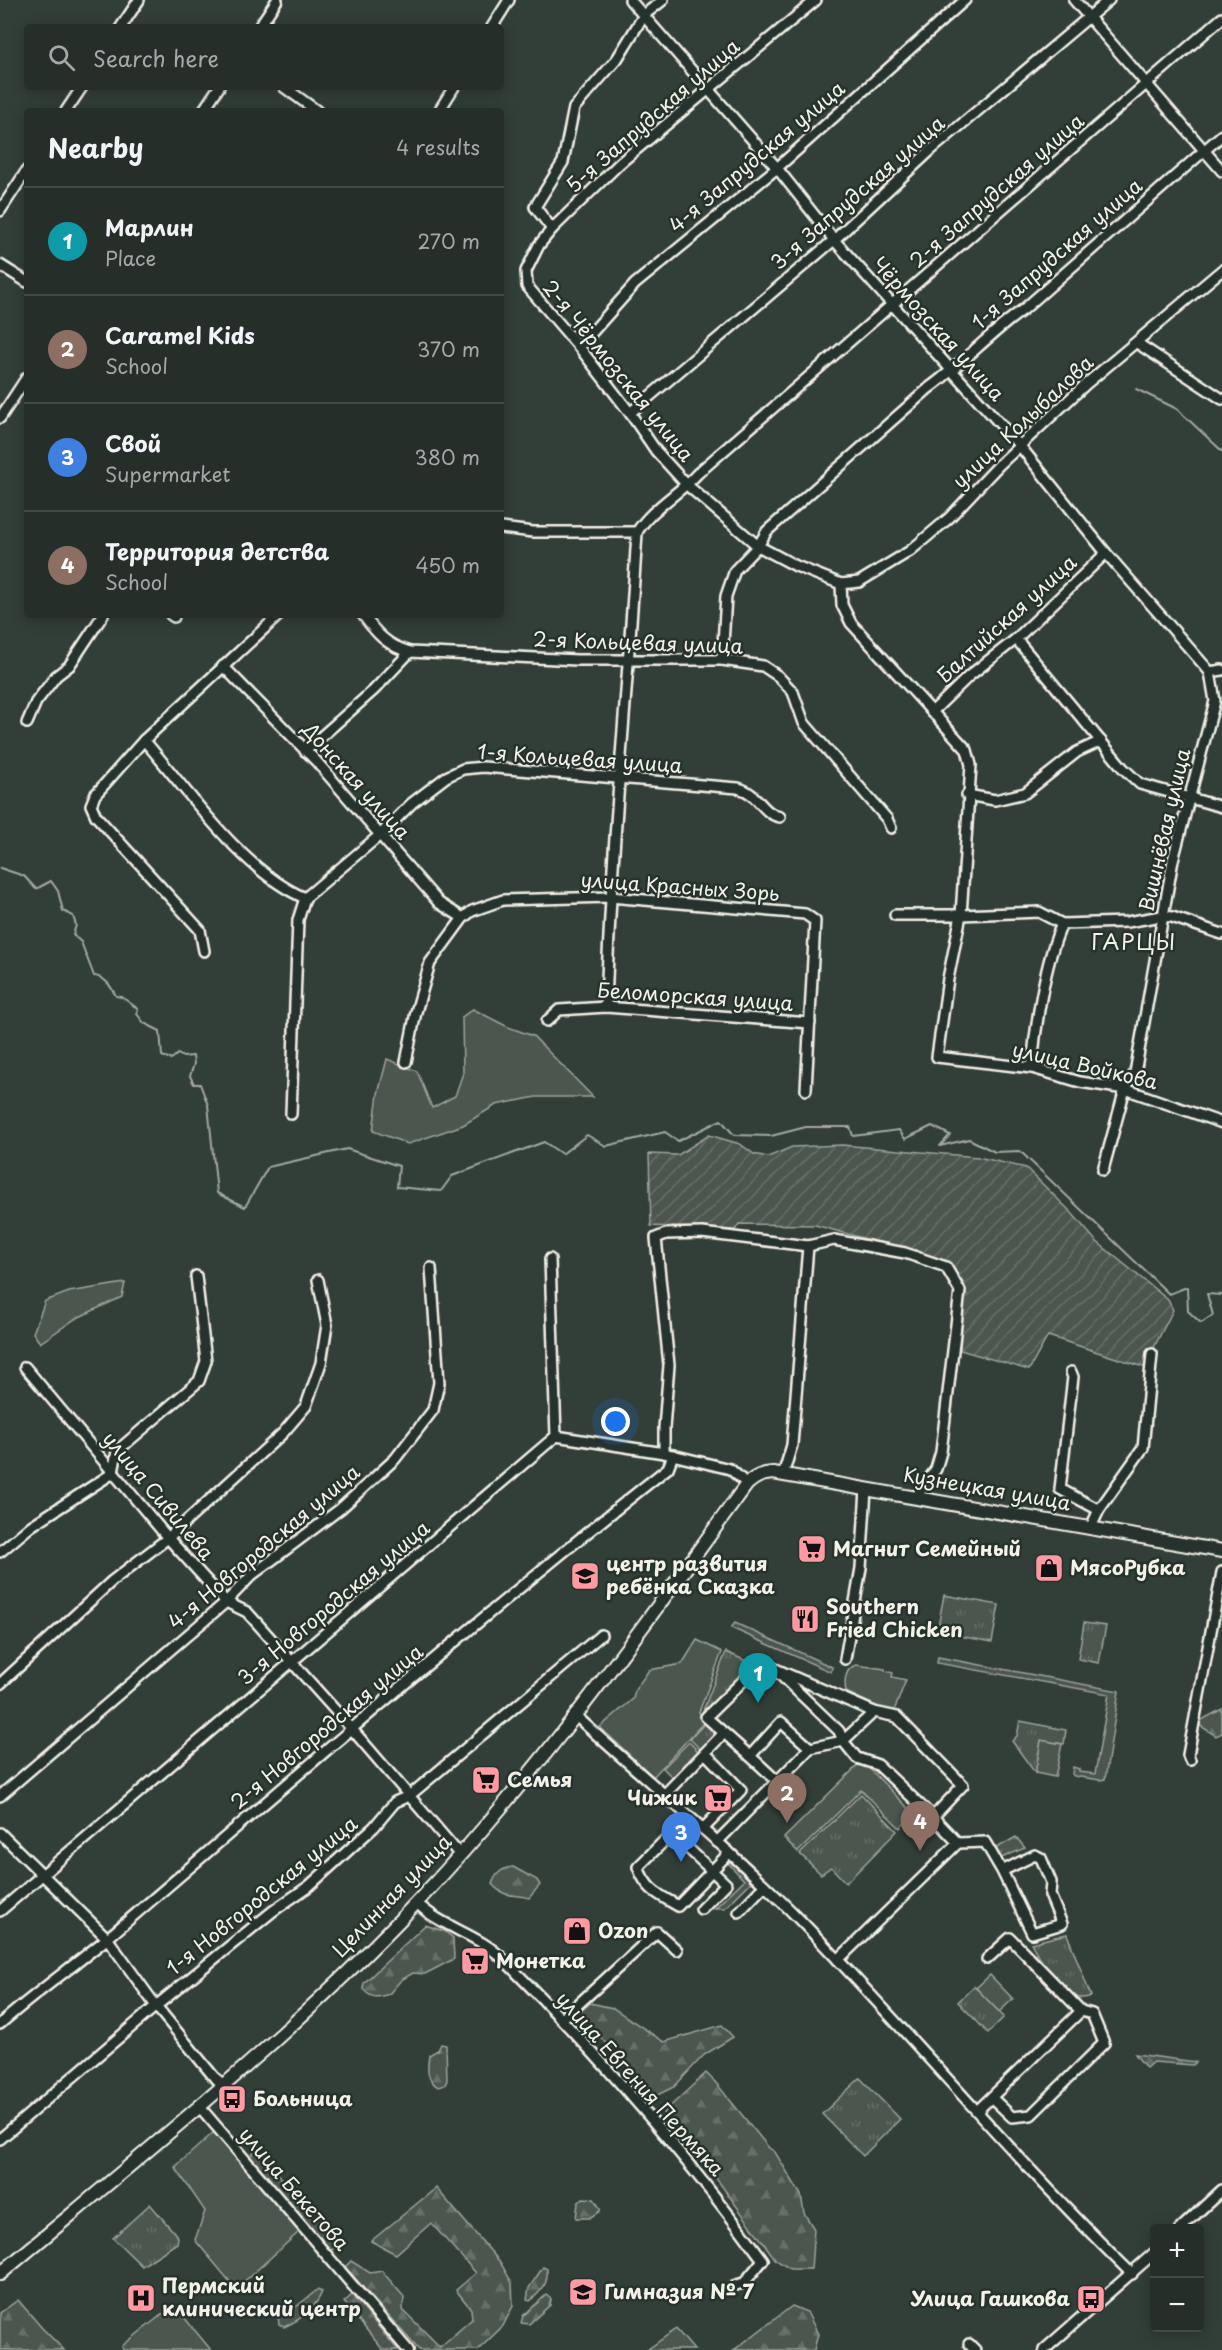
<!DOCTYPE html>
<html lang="en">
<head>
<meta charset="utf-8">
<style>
	:root { --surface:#262e2a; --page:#2e3632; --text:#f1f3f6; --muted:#a4a8a8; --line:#424a47; --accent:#ff9aa2 }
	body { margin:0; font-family:"Playpen Sans",sans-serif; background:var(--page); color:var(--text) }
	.controls { position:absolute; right:18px; bottom:18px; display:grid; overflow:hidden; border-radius:6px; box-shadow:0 3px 15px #0003 }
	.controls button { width:54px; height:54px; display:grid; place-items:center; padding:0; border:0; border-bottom:2px solid var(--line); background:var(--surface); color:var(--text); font:30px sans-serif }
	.you { position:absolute; left:616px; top:1422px; width:21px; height:21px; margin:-15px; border:4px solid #fff; border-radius:50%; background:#1a73e8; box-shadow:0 0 0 9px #1a73e833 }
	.badge { display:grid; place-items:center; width:39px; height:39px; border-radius:50%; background:var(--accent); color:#fff; font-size:20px; font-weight:700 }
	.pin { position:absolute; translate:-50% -50px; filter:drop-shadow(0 2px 3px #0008) }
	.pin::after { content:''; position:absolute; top:32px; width:21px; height:18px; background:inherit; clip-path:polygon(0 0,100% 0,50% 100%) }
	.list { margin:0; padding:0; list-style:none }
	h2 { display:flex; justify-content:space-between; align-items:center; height:78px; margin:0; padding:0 24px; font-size:26px }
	h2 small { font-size:20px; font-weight:400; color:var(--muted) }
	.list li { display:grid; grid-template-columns:39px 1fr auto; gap:18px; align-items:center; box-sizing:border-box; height:108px; padding:0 24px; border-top:2px solid var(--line) }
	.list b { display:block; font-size:22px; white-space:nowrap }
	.list p { margin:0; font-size:20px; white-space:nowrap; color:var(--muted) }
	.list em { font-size:20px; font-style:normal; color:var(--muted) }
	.icon { flex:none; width:33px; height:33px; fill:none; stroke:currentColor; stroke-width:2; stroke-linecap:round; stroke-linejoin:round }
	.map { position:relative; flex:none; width:1222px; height:2350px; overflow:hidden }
	.search { position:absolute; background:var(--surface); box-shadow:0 3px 15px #0003; left:24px; top:24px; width:480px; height:66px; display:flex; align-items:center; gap:15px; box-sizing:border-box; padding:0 21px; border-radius:6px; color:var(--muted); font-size:22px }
	.panel { position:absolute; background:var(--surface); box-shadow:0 3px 15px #0003; left:24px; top:108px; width:480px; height:510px; border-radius:6px }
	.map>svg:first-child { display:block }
</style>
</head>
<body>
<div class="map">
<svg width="1222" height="2350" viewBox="0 0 1222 2350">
	<defs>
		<pattern id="forest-firs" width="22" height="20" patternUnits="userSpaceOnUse" patternTransform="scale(1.5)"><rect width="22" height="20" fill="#4c564f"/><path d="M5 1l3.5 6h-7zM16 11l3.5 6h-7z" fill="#666f68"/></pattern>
		<pattern id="park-tufts" width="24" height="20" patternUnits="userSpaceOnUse" patternTransform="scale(1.5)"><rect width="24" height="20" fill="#4c564f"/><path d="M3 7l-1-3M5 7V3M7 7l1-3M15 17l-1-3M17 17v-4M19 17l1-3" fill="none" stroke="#666f68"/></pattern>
		<pattern id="garden-furrows" width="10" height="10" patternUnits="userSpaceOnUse" patternTransform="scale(1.5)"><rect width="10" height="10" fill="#4c564f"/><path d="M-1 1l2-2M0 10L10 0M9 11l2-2" fill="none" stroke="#666f68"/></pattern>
	</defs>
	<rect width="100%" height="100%" fill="#323e38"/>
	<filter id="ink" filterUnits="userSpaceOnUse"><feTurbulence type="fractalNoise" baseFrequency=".0167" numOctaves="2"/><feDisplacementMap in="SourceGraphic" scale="12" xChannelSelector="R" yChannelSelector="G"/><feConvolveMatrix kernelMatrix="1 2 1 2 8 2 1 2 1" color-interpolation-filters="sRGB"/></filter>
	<g filter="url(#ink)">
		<g fill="#4c564f" stroke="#a0a49c" stroke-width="1.5">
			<polygon points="473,1009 508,1027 533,1036 593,1097 536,1097 496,1105 463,1125 408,1144 373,1131 378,1094 387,1059 417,1071 432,1108 455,1096 463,1073 462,1017"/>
			<polygon points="125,1283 122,1297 75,1319 40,1343 33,1333 45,1301 69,1292"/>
			<polygon points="735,1623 832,1667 831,1672 731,1628"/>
			<polygon points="697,1640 722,1652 699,1712 704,1722 653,1777 600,1727 633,1699 635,1690 649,1670 682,1664"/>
			<polygon points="938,1657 1119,1691 1105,1779 1100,1780 1074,1776 1072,1774 1073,1767 1079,1769 1079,1772 1095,1774 1109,1694 937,1663"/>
			<path d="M856,1665L885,1669V1671L893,1673L892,1677L906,1680L894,1711L884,1710L846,1692C844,1681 845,1669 856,1665Z"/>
			<polygon points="1041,1740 1062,1744 1055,1777 1035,1773"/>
			<polygon points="689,1742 701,1754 675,1780 663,1768"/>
			<polygon points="862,1761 914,1814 900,1828 861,1790 798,1852 784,1838"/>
			<polygon points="731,1860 751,1882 725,1908 715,1908 744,1880 728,1863"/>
			<polygon points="990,1975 1013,1999 999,2012 976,1988"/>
			<polygon points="214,2132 299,2232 236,2289 195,2240 205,2211 175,2167"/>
			<polygon points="174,2305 211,2350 123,2350 122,2346"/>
			<polygon points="676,2329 694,2350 647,2350"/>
		</g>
		<g fill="url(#forest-firs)" stroke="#a0a49c" stroke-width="1.5">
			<polygon points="1222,1709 1222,1733 1216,1736 1196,1723"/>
			<path d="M513,1867L537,1880L540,1885L529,1898C513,1893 505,1899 492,1884C496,1873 502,1868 513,1867Z"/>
			<path d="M425,1925L444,1931L453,1938L454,1959L425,1974L413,1973L401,1980L389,1994C378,1998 369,1999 363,1988L364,1983Z"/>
			<polygon points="590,2003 613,2008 664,2042 722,2025 733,2037 704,2055 674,2087 653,2097 579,2013"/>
			<path d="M441,2044L446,2045L447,2080L445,2085L438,2087C426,2079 427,2069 429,2055L438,2050Z"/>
			<polygon points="1135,2054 1196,2062 1193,2065 1153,2062 1146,2068"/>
			<polygon points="706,2073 716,2083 769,2148 775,2152 801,2195 804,2213 814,2229 811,2269 790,2269 776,2260 705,2163 663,2113"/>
			<polygon points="256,2149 338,2244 331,2251 250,2156"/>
			<polygon points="436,2188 500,2262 512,2283 513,2306 503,2326 478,2350 419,2350 345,2267 351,2261 370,2273 382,2271 404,2297 403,2310 440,2347 472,2319 471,2309 456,2290 476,2273 431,2223 396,2254 371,2241"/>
			<polygon points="583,2198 594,2199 600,2208 600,2211 589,2218 576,2218 578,2203"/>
			<path d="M543,2267L547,2269C548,2286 542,2290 530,2301L527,2300L529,2288Z"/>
			<path d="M317,2290L322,2292C315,2309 300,2320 284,2327L279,2325L278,2315L292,2310Z"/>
			<polygon points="352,2295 398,2350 383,2350 344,2302"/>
			<polygon points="546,2295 551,2299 550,2305 529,2324 521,2323 523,2316"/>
			<polygon points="18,2300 42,2328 64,2350 0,2350 0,2313"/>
			<polygon points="792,2306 807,2312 818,2334 814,2350 734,2350"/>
		</g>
		<g fill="url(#park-tufts)" stroke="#a0a49c" stroke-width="1.5">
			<polygon points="944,1595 999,1605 992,1642 937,1632"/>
			<polygon points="1084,1623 1106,1626 1099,1663 1078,1659"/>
			<polygon points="726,1652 755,1665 702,1713"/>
			<polygon points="707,1721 721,1734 704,1753 690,1739"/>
			<polygon points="1020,1721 1066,1730 1064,1744 1041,1740 1035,1773 1012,1741 1017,1736"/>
			<polygon points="861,1794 897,1831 846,1883 831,1867 821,1874 800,1854"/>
			<polygon points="1016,1837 1025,1848 999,1859 993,1850"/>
			<path d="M1067,1934L1091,1996C1086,1998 1082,1999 1077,1997C1061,1990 1039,1958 1031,1943Z"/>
			<polygon points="974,1986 1004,2017 988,2033 958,2002"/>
			<polygon points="860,2078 900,2119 863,2156 822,2114"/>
			<polygon points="150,2204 178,2237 177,2243 142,2266 113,2238"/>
		</g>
		<polygon fill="url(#garden-furrows)" stroke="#a0a49c" stroke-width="1.5" points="709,1135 740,1144 754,1154 768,1157 792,1147 842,1145 978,1157 1026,1168 1071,1212 1096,1241 1168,1300 1173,1310 1144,1367 1048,1336 1029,1370 960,1350 964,1284 947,1261 815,1225 739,1224 735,1230 651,1226 649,1154 678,1155"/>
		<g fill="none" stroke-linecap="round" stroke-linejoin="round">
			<g stroke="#a6a9a1" stroke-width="2">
				<polyline points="1136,389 1177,409 1222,451"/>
				<path d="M0,868L24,876L36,889L51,881L58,891L63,911L73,916L76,925L73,935L81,942L94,976C106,977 111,987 116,996L122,997L138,1009L137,1014L144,1023L160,1031L162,1056L171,1059L178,1054L183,1057L193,1056L194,1064L190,1076L194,1084H200L208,1105L217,1193L245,1207L268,1167L347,1149L399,1166L397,1187L441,1191L452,1176L544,1142L562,1154L587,1135L606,1146L665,1132L678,1141L721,1120L734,1135L771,1136L806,1127H850L853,1136L899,1130L905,1139L932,1126L950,1135L940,1146L969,1139L995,1152L1020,1151L1169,1294L1187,1287L1188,1311L1201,1323L1213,1315L1207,1294L1222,1295"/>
			</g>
			<g stroke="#f4f1e8" stroke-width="14">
				<g id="minor">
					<polyline points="630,0 777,168 834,240 1020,446 1106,553 1210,672 1215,701 1173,860 1135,1073 1125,1089 1103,1170"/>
					<polyline points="816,0 620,163 552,229 539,245 526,271 527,286 579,347 630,413 656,451 687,485 758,546 796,566 841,584"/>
					<polyline points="1074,0 1222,171"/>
					<polyline points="121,27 139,0"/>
					<polyline points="259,27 277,0"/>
					<polyline points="492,27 509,0"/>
					<polyline points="284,87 317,111"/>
					<polyline points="66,111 82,87"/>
					<polyline points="203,111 219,87"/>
					<polyline points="439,111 454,87"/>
					<polyline points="0,211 27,170"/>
					<polyline points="552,229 535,207 563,162 574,108 617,59 644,15 663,0"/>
					<polyline points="0,265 27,282"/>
					<polyline points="1137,343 1222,399"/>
					<polyline points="579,347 635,284 777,168 965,0"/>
					<polyline points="630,413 834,240 931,150 1109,0"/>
					<polyline points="0,418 27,377"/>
					<polyline points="501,528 533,532 637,532"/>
					<polyline points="841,584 842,605 851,623 967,750 971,765 961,915 948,979 937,1057 1032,1068 1080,1082 1125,1089 1222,1123"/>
					<polyline points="841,584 859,582 910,551 949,518 999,465 1086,384 1222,270"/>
					<polyline points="171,615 174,617"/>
					<path d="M363,615C376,633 387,646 410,652L577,660H722L763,666L778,676L793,692L804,723L887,819L891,828"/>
					<polyline points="1016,639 1123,768 1140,784 1222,807"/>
					<path d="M722,660L726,596L735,570L758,546L767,531L929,388C962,364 990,333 1024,309L1222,135"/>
					<polyline points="223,666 316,761 439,903 463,918"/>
					<polyline points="1210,672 1222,670"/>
					<polyline points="932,712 969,676 1016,639 1106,553"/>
					<polyline points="27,723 36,702 56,676 69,666 103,615"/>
					<path d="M144,740C188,791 243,872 305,898"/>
					<polyline points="305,751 374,690 410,652"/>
					<polyline points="967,795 995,800 1025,793 1077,752 1101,741"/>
					<polyline points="895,915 961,915 1039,912 1062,924 1127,922 1162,916 1172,917 1222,934"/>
					<polyline points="204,951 200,930 96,816 91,805 95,795 144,740 279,615"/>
					<path d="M606,1007C611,848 628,690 637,532C652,508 679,494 698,473L1222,18"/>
					<polyline points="547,1021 559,1010 606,1007 810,1023"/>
					<polyline points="406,1062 416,1012 430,963 463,918 472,911 503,900 610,897 805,914 815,921 806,1090"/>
					<path d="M1032,1068C1035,1027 1045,961 1062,924"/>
					<path d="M291,1114L298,920L305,898L380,835L412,803L446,777L463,769L483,767L738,788C759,793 761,813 780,817"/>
					<polyline points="25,1367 168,1538 226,1602 247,1612 351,1728 460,1855"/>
					<polyline points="1071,1372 1073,1377 1060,1489 1099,1510"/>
					<polyline points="556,1436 664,1453 730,1469 747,1484"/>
					<polyline points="664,1453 664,1428 669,1365 656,1238 666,1234 702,1233 808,1246 834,1240 905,1253 946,1267 960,1291 941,1452 936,1469 916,1497"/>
					<polyline points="783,1475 792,1445 808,1246"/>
					<polyline points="1091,1527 1099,1510 1143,1448 1152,1354"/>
					<polyline points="0,1552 31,1526 113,1473 117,1451 199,1381 206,1361 196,1276"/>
					<polyline points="845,1659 861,1568 866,1489"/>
					<polygon points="773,1668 874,1712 897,1717 963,1785 933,1817 878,1765 857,1758 843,1741 839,1731"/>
					<polyline points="773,1668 766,1675 749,1675 706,1717 750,1756 781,1722 810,1748 843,1741 874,1712"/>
					<polyline points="0,1684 112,1581 168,1538 283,1433 306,1406 321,1363 327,1325 318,1280"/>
					<path d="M576,1716C650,1784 729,1848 800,1920C913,2036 1016,2161 1132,2274"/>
					<polyline points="750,1756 777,1781"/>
					<polyline points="1190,1760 1188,1755 1222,1572"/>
					<polyline points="665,1794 723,1734"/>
					<polyline points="0,1796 226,1602 252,1575 340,1509 395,1459 433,1410 439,1383 431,1268"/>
					<polyline points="703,1829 741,1790 705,1753"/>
					<polyline points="0,1833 107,1938 156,2006 214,2077 224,2085"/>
					<polyline points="717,1842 810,1748"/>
					<polyline points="958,1843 985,1842 1002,1871 1032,1933 1062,1924 1050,1895 1051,1882 1041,1858 1035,1855 1002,1871"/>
					<path d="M417,1903C442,1928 479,1934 504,1960C597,2053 685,2154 763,2260L744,2283L736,2285"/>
					<path d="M701,1909L726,1884L676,1837L666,1839L638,1867C647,1891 658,1894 678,1906L728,1854"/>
					<polyline points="0,1911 556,1436 550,1259"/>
					<polyline points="739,1912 764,1886"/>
					<polyline points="838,1960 958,1843 933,1817"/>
					<polyline points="562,2019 657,1932 677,1950"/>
					<path d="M0,2024C35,1993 74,1966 110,1936C294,1778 477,1619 668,1468L673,1455"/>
					<polyline points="992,2098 1012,2117 1031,2115 1104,2043 1092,2014 1081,2011"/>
					<polyline points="199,2106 408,2350"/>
					<polyline points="977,2111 1081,2011 1010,1938 987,1959"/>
					<polyline points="0,2139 156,2006 273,1911 309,1886 374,1827 395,1802 409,1796 601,1635"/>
					<polyline points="1181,2228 1222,2190"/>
					<polyline points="969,2344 975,2350"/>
					<polyline points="1044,2350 1154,2253"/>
				</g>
			</g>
			<g stroke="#f4f1e8" stroke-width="16">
				<path id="major" d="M0,2274C143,2154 290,2037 418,1901C540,1772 643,1627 747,1484C756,1476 762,1474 773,1473L1222,1551"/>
			</g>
			<use href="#minor" stroke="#26332d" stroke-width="9"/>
			<use href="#major" stroke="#26332d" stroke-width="12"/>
		</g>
	</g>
	<defs>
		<g id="supermarket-square" transform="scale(1.5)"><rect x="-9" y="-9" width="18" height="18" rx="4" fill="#ff9aa2" stroke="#26332d"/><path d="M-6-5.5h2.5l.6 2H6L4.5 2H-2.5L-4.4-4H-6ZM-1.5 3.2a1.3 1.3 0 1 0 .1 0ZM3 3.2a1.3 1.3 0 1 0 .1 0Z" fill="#111"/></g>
		<g id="shop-square" transform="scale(1.5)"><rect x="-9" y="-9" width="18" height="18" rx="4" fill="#ff9aa2" stroke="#26332d"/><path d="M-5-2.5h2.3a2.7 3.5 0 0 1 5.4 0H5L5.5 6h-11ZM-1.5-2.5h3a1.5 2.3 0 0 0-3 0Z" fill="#111"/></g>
		<g id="school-square" transform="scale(1.5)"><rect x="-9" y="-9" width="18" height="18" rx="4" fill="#ff9aa2" stroke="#26332d"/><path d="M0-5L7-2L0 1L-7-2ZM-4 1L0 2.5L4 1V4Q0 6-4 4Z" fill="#111"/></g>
		<g id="restaurant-square" transform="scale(1.5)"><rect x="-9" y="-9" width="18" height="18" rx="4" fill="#ff9aa2" stroke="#26332d"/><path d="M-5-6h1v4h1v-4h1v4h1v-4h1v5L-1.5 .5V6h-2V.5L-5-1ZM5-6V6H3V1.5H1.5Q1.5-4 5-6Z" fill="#111"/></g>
		<g id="bus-square" transform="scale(1.5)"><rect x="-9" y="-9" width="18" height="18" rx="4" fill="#ff9aa2" stroke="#26332d"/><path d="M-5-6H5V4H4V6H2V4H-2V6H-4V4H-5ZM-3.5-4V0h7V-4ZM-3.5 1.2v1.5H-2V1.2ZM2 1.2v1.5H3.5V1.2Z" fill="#111"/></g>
		<g id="hospital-square" transform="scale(1.5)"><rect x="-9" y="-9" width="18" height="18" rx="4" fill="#ff9aa2" stroke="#26332d"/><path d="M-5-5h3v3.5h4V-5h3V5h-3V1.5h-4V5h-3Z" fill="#111"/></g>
	</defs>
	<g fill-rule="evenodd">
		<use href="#supermarket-square" x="812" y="1549"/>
		<use href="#shop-square" x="1049" y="1568"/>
		<use href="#school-square" x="585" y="1576"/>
		<use href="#restaurant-square" x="805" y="1619"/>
		<use href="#supermarket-square" x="486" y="1780"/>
		<use href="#supermarket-square" x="718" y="1798"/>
		<use href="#shop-square" x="577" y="1931"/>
		<use href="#supermarket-square" x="475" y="1961"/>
		<use href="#bus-square" x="232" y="2099"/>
		<use href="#school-square" x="583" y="2292"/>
		<use href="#hospital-square" x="141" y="2298"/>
		<use href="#bus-square" x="1091" y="2299"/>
	</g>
	<g text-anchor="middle" stroke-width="5" stroke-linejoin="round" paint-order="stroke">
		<g font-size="20" fill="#f4f1e8" stroke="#26332d">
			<text transform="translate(653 116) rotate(-41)" y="7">5-я Запрудская улица</text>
			<text transform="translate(757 157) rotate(-40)" y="7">4-я Запрудская улица</text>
			<text transform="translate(997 191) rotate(-41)" y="7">2-я Запрудская улица</text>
			<text transform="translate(858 193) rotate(-41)" y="7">3-я Запрудская улица</text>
			<text transform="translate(1057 254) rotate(-41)" y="7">1-я Запрудская улица</text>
			<text transform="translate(938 329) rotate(48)" y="7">Чёрмозская улица</text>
			<text transform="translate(618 371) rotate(51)" y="7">2-я Чёрмозская улица</text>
			<text transform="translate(1023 422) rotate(-43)" y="7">улица Колыбалова</text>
			<text transform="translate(1007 619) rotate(-42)" y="7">Балтийская улица</text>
			<text transform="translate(638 643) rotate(2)" y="7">2-я Кольцевая улица</text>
			<text transform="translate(580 759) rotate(4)" y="7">1-я Кольцевая улица</text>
			<text transform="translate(356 781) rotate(48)" y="7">Донская улица</text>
			<text transform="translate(1165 830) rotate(-77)" y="7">Вишнёвая улица</text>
			<text transform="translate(680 887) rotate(4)" y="7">улица Красных Зорь</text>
			<text transform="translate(695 997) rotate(4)" y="7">Беломорская улица</text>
			<text transform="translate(1085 1066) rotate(13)" y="7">улица Войкова</text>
			<text transform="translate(987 1489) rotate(10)" y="7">Кузнецкая улица</text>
			<text transform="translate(158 1496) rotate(50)" y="7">улица Сивилева</text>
			<text transform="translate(264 1547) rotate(-40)" y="7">4-я Новгородская улица</text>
			<text transform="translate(334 1603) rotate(-40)" y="7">3-я Новгородская улица</text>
			<text transform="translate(327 1727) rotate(-40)" y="7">2-я Новгородская улица</text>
			<text transform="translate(262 1896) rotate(-39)" y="7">1-я Новгородская улица</text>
			<text transform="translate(392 1896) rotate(-46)" y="7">Целинная улица</text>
			<text transform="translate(640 2084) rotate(48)" y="7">улица Евгения Пермяка</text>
			<text transform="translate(294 2189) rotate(49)" y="7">улица Бекетова</text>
		</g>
		<g font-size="20" font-weight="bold" fill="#f4f1e8" stroke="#26332d" text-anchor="start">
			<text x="833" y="1556">Магнит Семейный</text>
			<text x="606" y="1571">центр развития<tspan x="606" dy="23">ребёнка Сказка</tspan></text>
			<text x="1070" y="1575">МясоРубка</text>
			<text x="826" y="1614">Southern<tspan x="826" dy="23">Fried Chicken</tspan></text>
			<text x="507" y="1787">Семья</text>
			<text x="697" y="1805" text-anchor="end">Чижик</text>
			<text x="598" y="1938">Ozon</text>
			<text x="496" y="1968">Монетка</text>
			<text x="253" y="2106">Больница</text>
			<text x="162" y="2293">Пермский<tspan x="162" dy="23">клинический центр</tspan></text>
			<text x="604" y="2299">Гимназия № 7</text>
			<text x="1070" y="2306" text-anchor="end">Улица Гашкова</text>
		</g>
		<g font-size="22" letter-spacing="1.5" fill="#f4f1e8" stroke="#26332d">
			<text x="1134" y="950">ГАРЦЫ</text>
		</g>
	</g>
</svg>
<div class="controls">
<button>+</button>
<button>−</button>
</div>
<div class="you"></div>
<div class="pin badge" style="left:758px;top:1703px;background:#0f9aa8">1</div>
<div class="pin badge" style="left:787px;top:1823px;background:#8d6e63">2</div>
<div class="pin badge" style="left:681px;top:1862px;background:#3f7fe0">3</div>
<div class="pin badge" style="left:920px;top:1851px;background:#8d6e63">4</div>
<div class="search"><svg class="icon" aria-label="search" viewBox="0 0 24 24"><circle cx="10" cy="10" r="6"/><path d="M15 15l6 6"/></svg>Search here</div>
<section class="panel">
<h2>Nearby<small>4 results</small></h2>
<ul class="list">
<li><span class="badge" style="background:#0f9aa8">1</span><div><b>Марлин</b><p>Place</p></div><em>270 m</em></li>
<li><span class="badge" style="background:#8d6e63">2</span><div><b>Caramel Kids</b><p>School</p></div><em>370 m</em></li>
<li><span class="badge" style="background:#3f7fe0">3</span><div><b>Свой</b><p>Supermarket</p></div><em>380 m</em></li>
<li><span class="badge" style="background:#8d6e63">4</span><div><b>Территория детства</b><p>School</p></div><em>450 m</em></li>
</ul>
</section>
</div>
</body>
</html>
